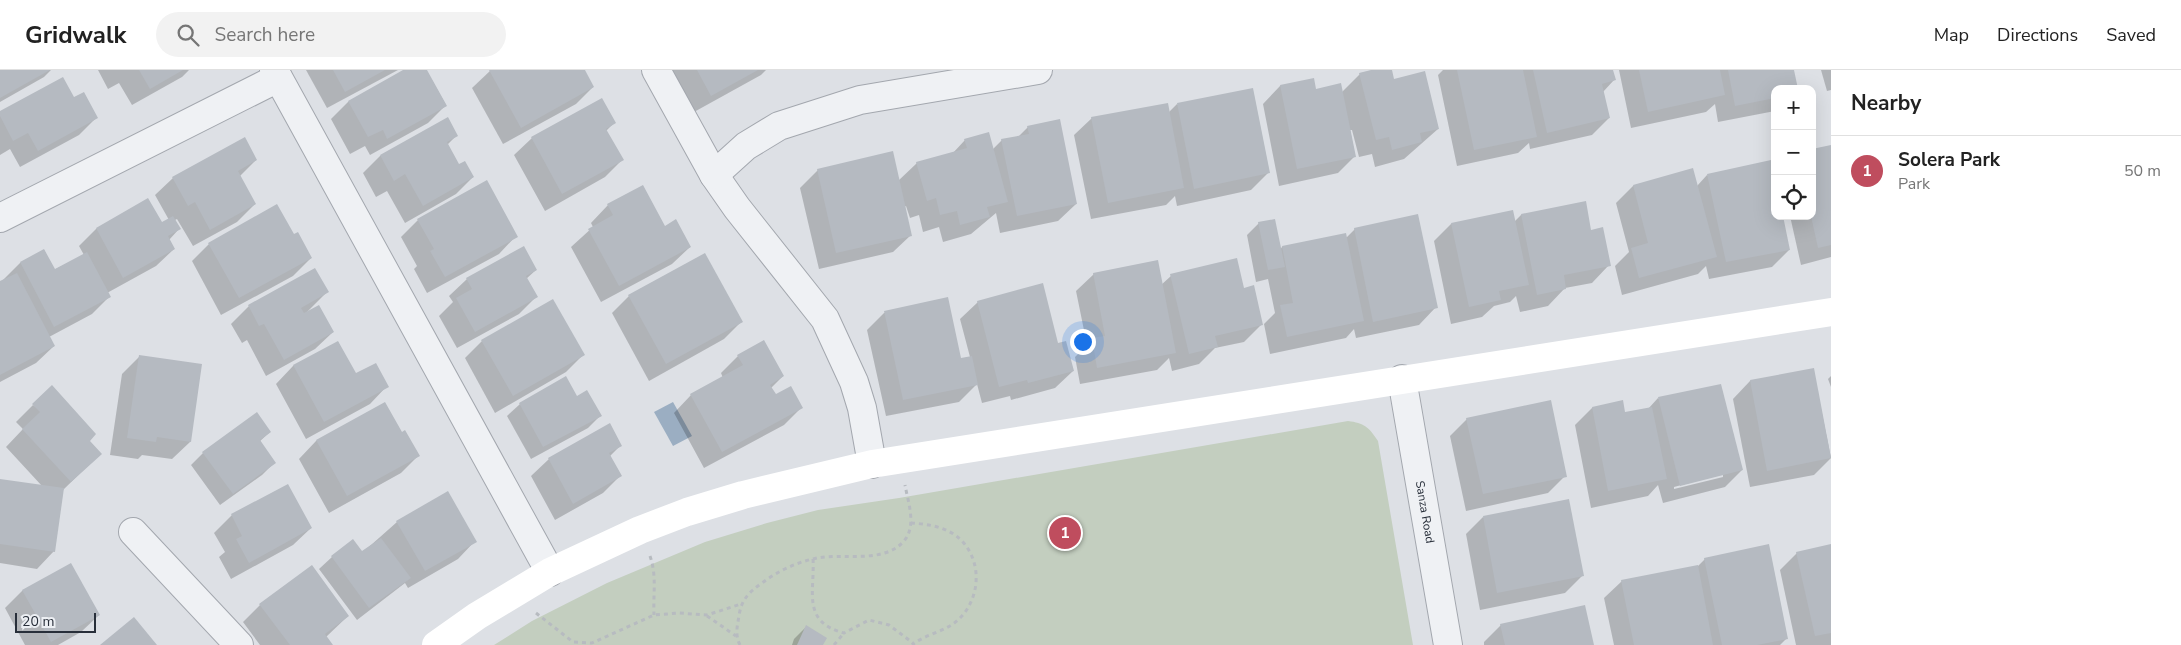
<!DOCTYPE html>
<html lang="en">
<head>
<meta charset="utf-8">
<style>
	:root { --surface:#fff; --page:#f2f2f2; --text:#222; --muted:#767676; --line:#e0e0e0; --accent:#bf4d5e }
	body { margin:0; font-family:"Nunito Sans",sans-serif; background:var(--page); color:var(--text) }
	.controls { position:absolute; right:15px; top:15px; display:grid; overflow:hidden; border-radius:10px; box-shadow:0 5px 20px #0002 }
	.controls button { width:45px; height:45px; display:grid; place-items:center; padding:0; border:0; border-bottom:1px solid var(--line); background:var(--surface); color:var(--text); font:25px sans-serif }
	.scale { position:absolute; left:15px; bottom:12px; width:81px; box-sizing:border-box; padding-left:5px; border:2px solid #282f3a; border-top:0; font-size:14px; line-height:18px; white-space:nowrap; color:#282f3a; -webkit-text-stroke:4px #eceff3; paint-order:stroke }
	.you { position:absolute; left:1082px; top:271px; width:18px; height:18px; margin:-12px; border:4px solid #fff; border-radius:50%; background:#1a73e8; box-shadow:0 0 0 8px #1a73e833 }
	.badge { display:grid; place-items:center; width:32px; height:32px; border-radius:50%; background:var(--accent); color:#fff; font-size:16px; font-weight:700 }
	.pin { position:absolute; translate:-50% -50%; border:2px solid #fff; box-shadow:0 1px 5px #0006 }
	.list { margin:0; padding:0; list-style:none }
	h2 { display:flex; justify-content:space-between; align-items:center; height:65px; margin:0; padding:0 20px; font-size:21px }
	h2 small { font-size:16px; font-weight:400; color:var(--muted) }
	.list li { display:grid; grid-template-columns:32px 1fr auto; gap:15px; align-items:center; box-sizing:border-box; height:70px; padding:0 20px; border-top:1px solid var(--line) }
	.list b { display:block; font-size:19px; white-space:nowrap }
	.list p { margin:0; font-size:16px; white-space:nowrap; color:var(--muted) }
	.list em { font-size:16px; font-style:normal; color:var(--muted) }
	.icon { flex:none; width:28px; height:28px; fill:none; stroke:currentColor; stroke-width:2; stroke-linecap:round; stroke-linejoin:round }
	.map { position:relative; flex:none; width:1831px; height:575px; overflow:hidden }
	header { display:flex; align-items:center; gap:30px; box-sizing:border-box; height:70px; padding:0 25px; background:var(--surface); border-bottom:1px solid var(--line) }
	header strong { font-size:24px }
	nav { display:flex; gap:28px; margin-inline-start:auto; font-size:18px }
	.search { width:350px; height:45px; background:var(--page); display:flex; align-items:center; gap:12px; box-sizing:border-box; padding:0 18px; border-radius:28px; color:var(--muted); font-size:19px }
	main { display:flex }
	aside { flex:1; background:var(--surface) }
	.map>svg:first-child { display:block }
</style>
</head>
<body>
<header>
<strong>Gridwalk</strong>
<div class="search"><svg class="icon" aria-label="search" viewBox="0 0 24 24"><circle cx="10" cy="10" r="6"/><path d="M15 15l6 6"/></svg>Search here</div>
<nav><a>Map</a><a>Directions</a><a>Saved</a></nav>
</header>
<main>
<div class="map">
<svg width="1831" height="575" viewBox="0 0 1831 575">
	<rect width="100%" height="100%" fill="#dde0e5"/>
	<path fill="#c3cebf" d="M1348,351C1364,353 1369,357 1378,371L1413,575H494L532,551L607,513L705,472L767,453L818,440L899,428Z"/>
	<polygon fill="#9baec2" points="673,332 692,366 673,376 654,342"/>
	<g fill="#0003" fill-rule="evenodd">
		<polygon points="0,0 51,0 44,7 0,32"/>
		<polygon points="98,0 189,0 182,7 132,35 119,13 108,19"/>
		<polygon points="306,0 398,0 327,38"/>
		<polygon points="405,0 426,0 446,35 428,53 370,85 365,76 350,84 331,49 348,32"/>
		<polygon points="491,0 584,0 593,17 576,34 503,74 472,18"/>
		<polygon points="671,0 766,0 761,5 694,42"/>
		<polygon points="1376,0 1390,0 1393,10 1438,59 1404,89 1375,97 1372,84 1359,87 1352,60 1350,60 1355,86 1338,103 1279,116 1263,34 1280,16 1313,9 1315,20 1342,22 1360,4"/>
		<polygon points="1443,0 1612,0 1614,10 1603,22 1609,48 1592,65 1530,79 1529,73 1518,83 1457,96 1438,5"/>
		<polygon points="1619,0 1793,0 1775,19 1775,41 1718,52 1715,34 1706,42 1631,58"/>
		<polygon points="1821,0 1831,0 1831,20 1827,21"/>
		<polygon points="73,29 97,47 79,65 20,97 10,79 0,85 0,42"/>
		<polygon points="601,30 614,53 606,61 622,90 605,107 545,141 514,85 532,68"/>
		<polygon points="1177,34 1268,103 1251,120 1177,136 1175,126 1166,135 1091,149 1074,65 1092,48 1168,43"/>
		<polygon points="1028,57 1076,134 1058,151 1000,163 996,143 971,164 943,172 939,157 923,162 919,145 910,148 906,136 904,137 911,165 893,182 819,199 800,118 818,100 898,111 917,93 952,84 965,70 993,79 1002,70 1018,67"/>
		<polygon points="456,66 447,75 459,96 473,107 456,124 405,153 387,121 376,127 363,103 380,86"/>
		<polygon points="1831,76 1831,187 1801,195 1790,146 1812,146"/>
		<polygon points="256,90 239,107 255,134 237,152 193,176 177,149 175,150 179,159 169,170 174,179 156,196 107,223 109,227 92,244 49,267 54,276 36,293 0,312 0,213 20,193 44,180 54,200 84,185 79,176 96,159 148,130 162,154 169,150 155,125 173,108"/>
		<polygon points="1707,105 1775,146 1789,180 1772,197 1709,209 1706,196 1698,204 1622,225 1615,196 1629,182 1616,133 1633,116 1697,116"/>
		<polygon points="1585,132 1590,161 1609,195 1592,213 1565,218 1548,236 1520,242 1516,226 1510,232 1494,236 1482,247 1451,254 1434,171 1451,154 1514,152 1521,145"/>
		<polygon points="608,135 665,158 690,177 672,194 601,232 571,177 593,157 591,153"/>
		<polygon points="418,150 516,166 499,184 427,223 414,199 417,196 401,167"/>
		<polygon points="1259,153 1280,180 1282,177 1346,168 1355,159 1436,237 1419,255 1356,268 1354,259 1346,268 1270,284 1264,254 1275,243 1268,209 1256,212 1247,165"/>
		<polygon points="209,174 311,188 293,206 221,245 192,191"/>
		<polygon points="315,200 327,222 307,242 333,262 315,279 266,306 247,270 242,273 231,254 249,236"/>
		<polygon points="536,200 526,209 536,227 519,244 457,278 439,246 453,232 449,226 467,209"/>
		<polygon points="1094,204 1161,215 1171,206 1243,220 1262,254 1244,272 1215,278 1199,294 1172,301 1169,288 1157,300 1080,314 1075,287 1087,275 1076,221"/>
		<polygon points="629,226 741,252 724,269 649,311 612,243"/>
		<polygon points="947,229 960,289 970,287 960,249 978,232 1057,275 1073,301 1055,318 1011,330 1010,326 982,333 977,314 959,332 886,346 867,260 884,243"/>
		<polygon points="482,271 583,285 566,302 495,343 465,288"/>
		<polygon points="338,272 355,305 387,316 370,334 306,369 276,314 293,296"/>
		<polygon points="738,286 783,306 771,318 775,326 801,338 784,355 704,398 674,343 691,325 723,308 721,303"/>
		<polygon points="139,287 201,295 190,372 172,389 142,385 138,389 110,385 122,304"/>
		<polygon points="1813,299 1831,388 1814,405 1750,417 1733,329 1750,311"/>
		<polygon points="1831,306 1831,317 1828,309"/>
		<polygon points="576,327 600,346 588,358 531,389 507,346 520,334"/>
		<path d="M1658,328L1742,400L1725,417L1663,433L1658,415L1648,426L1591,438L1575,355L1592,338L1622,332L1624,343L1648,339ZM1723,404V407L1674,419V417Z"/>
		<polygon points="385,334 401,364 418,386 401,403 329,443 299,389 316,371"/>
		<polygon points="33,335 88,371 100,384 63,420 54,481 37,499 0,493 0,410 42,416 6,377 23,359 16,352"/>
		<polygon points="1467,349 1565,406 1548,423 1466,441 1450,366"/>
		<polygon points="270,362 259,372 274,393 262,405 220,435 191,395 203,383"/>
		<polygon points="620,376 609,387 620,406 603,423 555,450 531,406 549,389"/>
		<polygon points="232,445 311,458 293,475 231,509 219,487 225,482 214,463"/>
		<polygon points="1483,447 1582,506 1565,523 1480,540 1466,464"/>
		<polygon points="397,452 475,471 458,489 408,518 405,513 357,550 319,499 332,487 362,483"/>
		<polygon points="1831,476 1831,575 1796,575 1780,500 1797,483"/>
		<polygon points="1705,489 1787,568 1780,575 1614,575 1604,528 1622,511 1698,496"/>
		<polygon points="70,495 99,545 81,562 58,575 25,575 5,538 22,521"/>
		<polygon points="260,535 348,546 326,567 332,575 260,575 243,552"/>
		<polygon points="1501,555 1593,575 1484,575 1484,572"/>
		<polygon points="806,557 822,575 792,575 794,569"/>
	</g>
	<g fill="#b5bac1">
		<polygon points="0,0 50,0 0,28"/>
		<polygon points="139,0 183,0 150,19"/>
		<polygon points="333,0 385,0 345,22"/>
		<polygon points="403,0 427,0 447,36 387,69 383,60 368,67 348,31"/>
		<polygon points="489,0 585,0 594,17 521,58"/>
		<polygon points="697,0 758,0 711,26"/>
		<polygon points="1371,0 1392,0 1394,9 1425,1 1439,59 1420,63 1422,72 1392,80 1389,67 1376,70 1359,3"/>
		<polygon points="1457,0 1523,0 1537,67 1474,80"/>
		<polygon points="1533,0 1613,0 1616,10 1602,14 1610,48 1547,63"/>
		<polygon points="1639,0 1720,0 1725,25 1648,42"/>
		<polygon points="1728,0 1794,0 1798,19 1775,19 1775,28 1735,36"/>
		<polygon points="63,7 74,27 84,22 98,48 38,81 28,63 13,71 0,46 0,41"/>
		<polygon points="1314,8 1316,19 1341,13 1356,87 1297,99 1280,15"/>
		<polygon points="1253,18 1270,103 1194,119 1177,33"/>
		<polygon points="602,28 616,53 606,59 624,90 562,124 531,67"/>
		<polygon points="1168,33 1184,118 1108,133 1091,47"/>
		<polygon points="448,47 458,66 447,72 459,94 465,91 474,107 423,136 405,104 394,111 380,85"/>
		<polygon points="1060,49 1077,134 1017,146 1001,69 1029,64 1027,56"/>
		<polygon points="989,62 1008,132 987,137 990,147 960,155 957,141 940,145 936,128 927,131 916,92 967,78 964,69"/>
		<polygon points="245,67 257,90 238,101 256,134 210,160 195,132 188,136 172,107"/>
		<polygon points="1831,75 1831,175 1818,178 1811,146 1812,79"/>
		<polygon points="893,81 912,166 836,183 817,99"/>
		<polygon points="1771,90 1775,109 1775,146 1783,146 1790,180 1726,192 1707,104"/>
		<polygon points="1693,98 1717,187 1639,208 1631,178 1648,173 1633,115"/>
		<polygon points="487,110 518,167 445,207 430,181 434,179 417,149"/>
		<polygon points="643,115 665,156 676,149 691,177 619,216 588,159 613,145 607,134"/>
		<polygon points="148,128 162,152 173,146 181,159 168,166 175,179 123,208 96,158"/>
		<polygon points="1586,131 1591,160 1603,157 1611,196 1564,205 1566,219 1537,225 1521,144"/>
		<polygon points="277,134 294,164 298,162 312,188 239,228 208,173"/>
		<polygon points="1513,140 1529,215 1499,221 1501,230 1469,237 1451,153"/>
		<polygon points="1418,144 1438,238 1373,252 1354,158"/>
		<polygon points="1275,149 1285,197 1268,200 1258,152"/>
		<polygon points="1346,163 1364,251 1287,267 1280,235 1293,233 1282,176"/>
		<polygon points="524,176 537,200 526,206 538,227 475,262 456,228 472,219 466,208"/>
		<polygon points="44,179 55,199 87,182 111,227 54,257 20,192"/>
		<polygon points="705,183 743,252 666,294 628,225"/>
		<polygon points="1237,188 1244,218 1254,215 1263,255 1215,266 1218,277 1189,284 1170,204"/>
		<polygon points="1158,190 1176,283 1097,298 1092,268 1105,266 1093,203"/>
		<polygon points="315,198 329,222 301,238 304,243 319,235 334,262 284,290 264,254 259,256 248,235"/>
		<polygon points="17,203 55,276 0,305 0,211"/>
		<polygon points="1043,213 1058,273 1066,271 1074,301 1028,313 1027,310 999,317 977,231"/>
		<polygon points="948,227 961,288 972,286 978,315 903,330 884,241"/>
		<polygon points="553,229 585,285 513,326 481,270"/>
		<polygon points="764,270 784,306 770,315 776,324 791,316 803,338 722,382 690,324 743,295 737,285"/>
		<polygon points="338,271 356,303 376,293 389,317 324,352 293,295"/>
		<polygon points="139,285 202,294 191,372 157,367 156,372 127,368"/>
		<polygon points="1814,298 1831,388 1767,401 1750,310"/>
		<polygon points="566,306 577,326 587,320 602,346 543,377 519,333"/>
		<polygon points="1721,314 1743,400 1680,416 1658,327"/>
		<polygon points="52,315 96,364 90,371 102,384 71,412 22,359 40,342 32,334"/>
		<polygon points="1551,330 1567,407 1483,424 1466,348"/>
		<polygon points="1623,330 1625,342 1652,337 1667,409 1608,421 1592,337"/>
		<polygon points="385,332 402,362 405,360 420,386 347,426 316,370"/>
		<polygon points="257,342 271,362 260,370 276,393 233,424 202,382"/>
		<polygon points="610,353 622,376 609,383 622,406 573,434 548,388"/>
		<polygon points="0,409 64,418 55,482 0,474"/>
		<polygon points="288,414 312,458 249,493 236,469 242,466 231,444"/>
		<polygon points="448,421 477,472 425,501 396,451"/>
		<polygon points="1569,429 1584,506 1497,523 1483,446"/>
		<polygon points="381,468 411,508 369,538 331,486 353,469 362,481"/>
		<polygon points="1769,474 1788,569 1757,575 1722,575 1704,488"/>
		<polygon points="1831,474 1831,563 1815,566 1796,482"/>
		<polygon points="71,493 100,545 51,572 22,520"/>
		<polygon points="312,495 349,546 325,564 333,575 290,575 259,534"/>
		<polygon points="1698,495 1713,575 1634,575 1621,510"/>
		<polygon points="1585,535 1594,575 1505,575 1500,554"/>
		<polygon points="134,547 157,575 100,575"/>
		<polygon points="806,555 827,568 823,575 797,575"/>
	</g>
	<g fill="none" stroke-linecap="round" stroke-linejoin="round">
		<g stroke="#a3a7ae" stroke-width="30">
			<g id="street">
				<polyline points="274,0 550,502"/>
				<polyline points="656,0 714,105 737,138 825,249 854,312 862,338 872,394"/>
				<polyline points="714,105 746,76 779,56 860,30 1038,0"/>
				<polyline points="0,148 278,8"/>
				<path id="s1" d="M1402,309L1448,575"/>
				<polyline points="133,462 239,575"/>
			</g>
		</g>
		<g stroke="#b7bbc0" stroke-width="3" stroke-dasharray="4 4" stroke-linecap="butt">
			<path d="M911,453C928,454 948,457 961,470C983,492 980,529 959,549C946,562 925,564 912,575"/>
			<path d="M650,486C657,506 653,524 654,545"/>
			<path d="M813,489C815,521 801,552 844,563L869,550L889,555L913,573"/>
			<polyline points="536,543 573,572 592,573 654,545 679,543 707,545 741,534"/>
			<polyline points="707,546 736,566"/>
			<path d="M740,575C735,565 737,557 739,546C741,530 749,522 762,513C778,501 797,492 817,488C844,483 884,494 904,471C917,456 908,432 905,415"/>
			<polyline points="834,575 844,563"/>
		</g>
		<use href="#street" stroke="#eff1f4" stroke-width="28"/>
		<polyline stroke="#fff" stroke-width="28" points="436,575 477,546 550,502 640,460 687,442 743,425 872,394 1831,242"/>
	</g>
	<g text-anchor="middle" stroke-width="4" stroke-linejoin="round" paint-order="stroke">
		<g font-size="12" fill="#282f3a" stroke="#eceff3">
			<text dy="4" stroke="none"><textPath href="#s1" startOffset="135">Sanza Road</textPath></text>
		</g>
	</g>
</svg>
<div class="controls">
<button>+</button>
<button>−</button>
<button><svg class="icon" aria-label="locate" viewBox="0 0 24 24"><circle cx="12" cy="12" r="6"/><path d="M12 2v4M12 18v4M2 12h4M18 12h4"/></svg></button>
</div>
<div class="scale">20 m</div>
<div class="you"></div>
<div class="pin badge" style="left:1065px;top:463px">1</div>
</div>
<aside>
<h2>Nearby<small></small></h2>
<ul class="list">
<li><span class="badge">1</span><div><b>Solera Park</b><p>Park</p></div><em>50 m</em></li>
</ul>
</aside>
</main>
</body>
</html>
